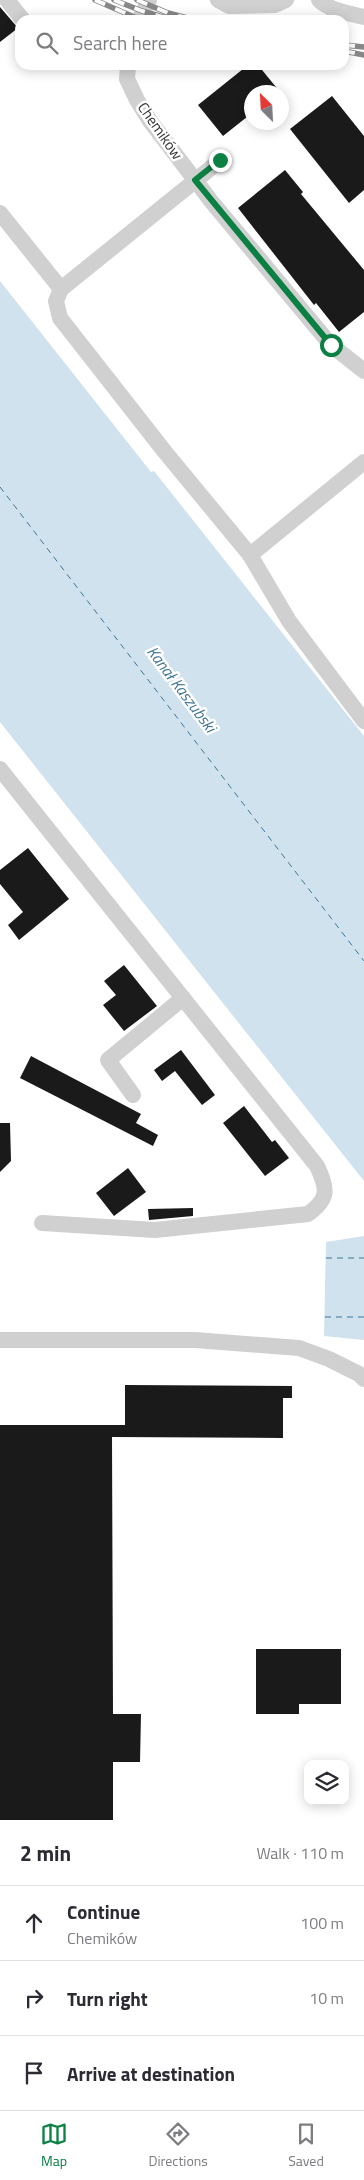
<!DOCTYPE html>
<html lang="en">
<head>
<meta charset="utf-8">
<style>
	:root { --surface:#fff; --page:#f2f2f3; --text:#2b2b33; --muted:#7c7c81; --line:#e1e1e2; --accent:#0b8043 }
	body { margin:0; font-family:"Titillium Web",sans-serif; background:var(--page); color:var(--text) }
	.controls { position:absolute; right:15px; bottom:15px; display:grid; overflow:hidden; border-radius:10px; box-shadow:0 2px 12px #0003 }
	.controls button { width:45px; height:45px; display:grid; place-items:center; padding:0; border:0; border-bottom:1px solid var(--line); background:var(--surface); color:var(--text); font:25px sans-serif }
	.compass { position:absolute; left:244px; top:85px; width:45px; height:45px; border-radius:50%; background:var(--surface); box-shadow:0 2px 12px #0003; rotate:336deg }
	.stop { position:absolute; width:15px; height:15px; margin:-11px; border:4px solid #0b8043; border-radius:50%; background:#fff }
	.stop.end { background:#0b8043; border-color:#fff; box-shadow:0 1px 5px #0008 }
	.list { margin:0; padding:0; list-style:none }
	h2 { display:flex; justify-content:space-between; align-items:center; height:65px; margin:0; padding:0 20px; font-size:21px }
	h2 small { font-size:16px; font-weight:400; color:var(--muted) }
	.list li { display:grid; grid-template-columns:32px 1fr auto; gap:15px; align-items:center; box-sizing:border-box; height:75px; padding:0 20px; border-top:1px solid var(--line) }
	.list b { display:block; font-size:19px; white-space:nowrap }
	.list p { margin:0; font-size:16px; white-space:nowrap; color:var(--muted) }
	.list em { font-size:16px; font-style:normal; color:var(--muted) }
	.icon { flex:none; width:28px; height:28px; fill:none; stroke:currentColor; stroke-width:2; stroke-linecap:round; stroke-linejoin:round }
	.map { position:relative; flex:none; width:364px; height:1820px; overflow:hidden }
	.search { position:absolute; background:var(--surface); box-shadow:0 2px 12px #0003; left:15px; right:15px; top:15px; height:55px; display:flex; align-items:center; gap:12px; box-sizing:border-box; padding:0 18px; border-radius:15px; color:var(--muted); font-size:19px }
	.sheet { height:290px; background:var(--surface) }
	nav { display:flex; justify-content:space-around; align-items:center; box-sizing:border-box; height:70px; border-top:1px solid var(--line); background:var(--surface); font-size:14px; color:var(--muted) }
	nav a { display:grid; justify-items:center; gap:2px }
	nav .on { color:var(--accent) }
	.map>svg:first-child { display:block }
</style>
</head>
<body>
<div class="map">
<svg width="364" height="1820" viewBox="0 0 364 1820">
	<rect width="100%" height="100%" fill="#fff"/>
	<g fill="#cfe2ee">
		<polygon points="0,281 151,472 154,471 364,736 364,1181 0,722"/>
		<polygon points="364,1236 364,1340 324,1336 326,1242"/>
	</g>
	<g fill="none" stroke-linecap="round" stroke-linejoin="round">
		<g stroke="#3f7597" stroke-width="1" stroke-dasharray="6 5" stroke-linecap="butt">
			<polyline points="0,487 364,961"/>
			<polyline points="326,1258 364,1258"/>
			<polyline points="325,1317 364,1317"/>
		</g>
	</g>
	<g fill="#1a1a1a">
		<polygon points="0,7 18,28 0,42"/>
		<polygon points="248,65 258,65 280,92 252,92 252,113 223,136 198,105"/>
		<polygon points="332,96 364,136 364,190 349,203 290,129"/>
		<polygon points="285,170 303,192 301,194 364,270 364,312 339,332 316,303 314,305 238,208"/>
		<polygon points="28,848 69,899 19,940 8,925 23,912 0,884 0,870"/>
		<polygon points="124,965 157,1006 124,1031 103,1005 116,995 104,981"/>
		<polygon points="181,1050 215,1095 202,1105 175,1071 162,1081 154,1070"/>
		<polygon points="31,1056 141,1114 136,1123 158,1135 153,1146 20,1078"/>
		<polygon points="244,1106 272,1142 275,1140 289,1158 265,1176 223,1123"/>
		<polygon points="0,1123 10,1123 11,1161 0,1172"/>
		<polygon points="128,1168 146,1192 114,1216 96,1193"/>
		<polygon points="193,1208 193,1216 149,1220 148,1209"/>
		<polygon points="125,1385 292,1386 292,1398 283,1398 283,1438 112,1437 113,1714 141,1714 140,1762 113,1762 113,1820 0,1820 0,1425 125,1425"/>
		<polygon points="256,1649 341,1649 341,1704 299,1704 299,1714 256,1714"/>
	</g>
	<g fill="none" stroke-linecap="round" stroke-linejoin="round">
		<g stroke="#d0d0d0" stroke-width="16">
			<polyline points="7,0 23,20"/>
			<polyline points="218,0 229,6 275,5 286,0"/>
			<path d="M319,0C331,11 348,13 364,17"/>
			<polyline points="139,20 149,0"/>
			<polyline points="128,65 127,79 137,100 150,121 211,201 331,345 364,371"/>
			<polyline points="222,159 61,289 56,301 60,318 165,452 250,555 289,621 364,721"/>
			<polyline points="0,213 61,289"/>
			<polyline points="250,555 364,462"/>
			<path d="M0,769L317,1166C328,1189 329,1199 308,1214L155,1230L42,1223"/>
			<polyline points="133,1095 108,1060 183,998"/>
			<polyline points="0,1340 195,1340 299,1348 329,1359 359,1374 364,1379"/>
		</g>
		<g stroke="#888" stroke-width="5.5">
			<g id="rail">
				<polyline points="95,0 141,20"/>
				<polyline points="114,0 142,11 173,20"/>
				<polyline points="137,0 168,13 195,20"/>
				<polyline points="344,45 364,47"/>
				<polyline points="344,51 364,55"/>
			</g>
		</g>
		<use href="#rail" stroke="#fff" stroke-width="4" stroke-dasharray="11" stroke-linecap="butt"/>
	</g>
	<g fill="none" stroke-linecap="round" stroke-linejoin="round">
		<polyline stroke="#0b8043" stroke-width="6" points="220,160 195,180 331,345"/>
	</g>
	<g text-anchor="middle" stroke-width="5" stroke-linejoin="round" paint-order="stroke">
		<g font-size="15" fill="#333" stroke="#fff">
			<text transform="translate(160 131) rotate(55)" y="5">Chemików</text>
		</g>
		<g font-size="16" font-style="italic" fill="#3f7597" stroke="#fff">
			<text transform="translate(182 689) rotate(53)" y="6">Kanał Kaszubski</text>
		</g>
	</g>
</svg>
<div class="controls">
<button><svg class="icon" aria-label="layers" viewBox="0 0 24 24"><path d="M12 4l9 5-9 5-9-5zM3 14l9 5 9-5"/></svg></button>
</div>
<svg class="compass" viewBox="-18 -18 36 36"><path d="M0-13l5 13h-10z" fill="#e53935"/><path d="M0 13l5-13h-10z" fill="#7c7c81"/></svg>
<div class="stop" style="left:331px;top:345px"></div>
<div class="stop end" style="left:220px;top:160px"></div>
<div class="search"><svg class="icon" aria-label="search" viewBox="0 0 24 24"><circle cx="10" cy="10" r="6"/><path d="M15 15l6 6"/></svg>Search here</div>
</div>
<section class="sheet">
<h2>2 min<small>Walk · 110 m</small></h2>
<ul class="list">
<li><svg class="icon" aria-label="ahead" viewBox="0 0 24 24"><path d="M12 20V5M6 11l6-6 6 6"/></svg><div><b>Continue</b><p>Chemików</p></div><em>100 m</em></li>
<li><svg class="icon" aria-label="right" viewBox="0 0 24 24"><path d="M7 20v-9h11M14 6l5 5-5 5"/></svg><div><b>Turn right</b></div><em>10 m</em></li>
<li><svg class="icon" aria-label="arrive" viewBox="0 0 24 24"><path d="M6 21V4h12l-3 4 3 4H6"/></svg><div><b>Arrive at destination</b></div></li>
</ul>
</section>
<nav>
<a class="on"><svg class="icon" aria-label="map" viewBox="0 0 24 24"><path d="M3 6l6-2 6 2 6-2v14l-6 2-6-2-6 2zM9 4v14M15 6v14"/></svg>Map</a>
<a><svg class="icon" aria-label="directions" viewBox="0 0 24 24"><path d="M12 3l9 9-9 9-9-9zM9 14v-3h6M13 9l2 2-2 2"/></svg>Directions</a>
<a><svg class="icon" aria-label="saved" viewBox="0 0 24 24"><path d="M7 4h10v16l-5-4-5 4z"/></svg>Saved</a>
</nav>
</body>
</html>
